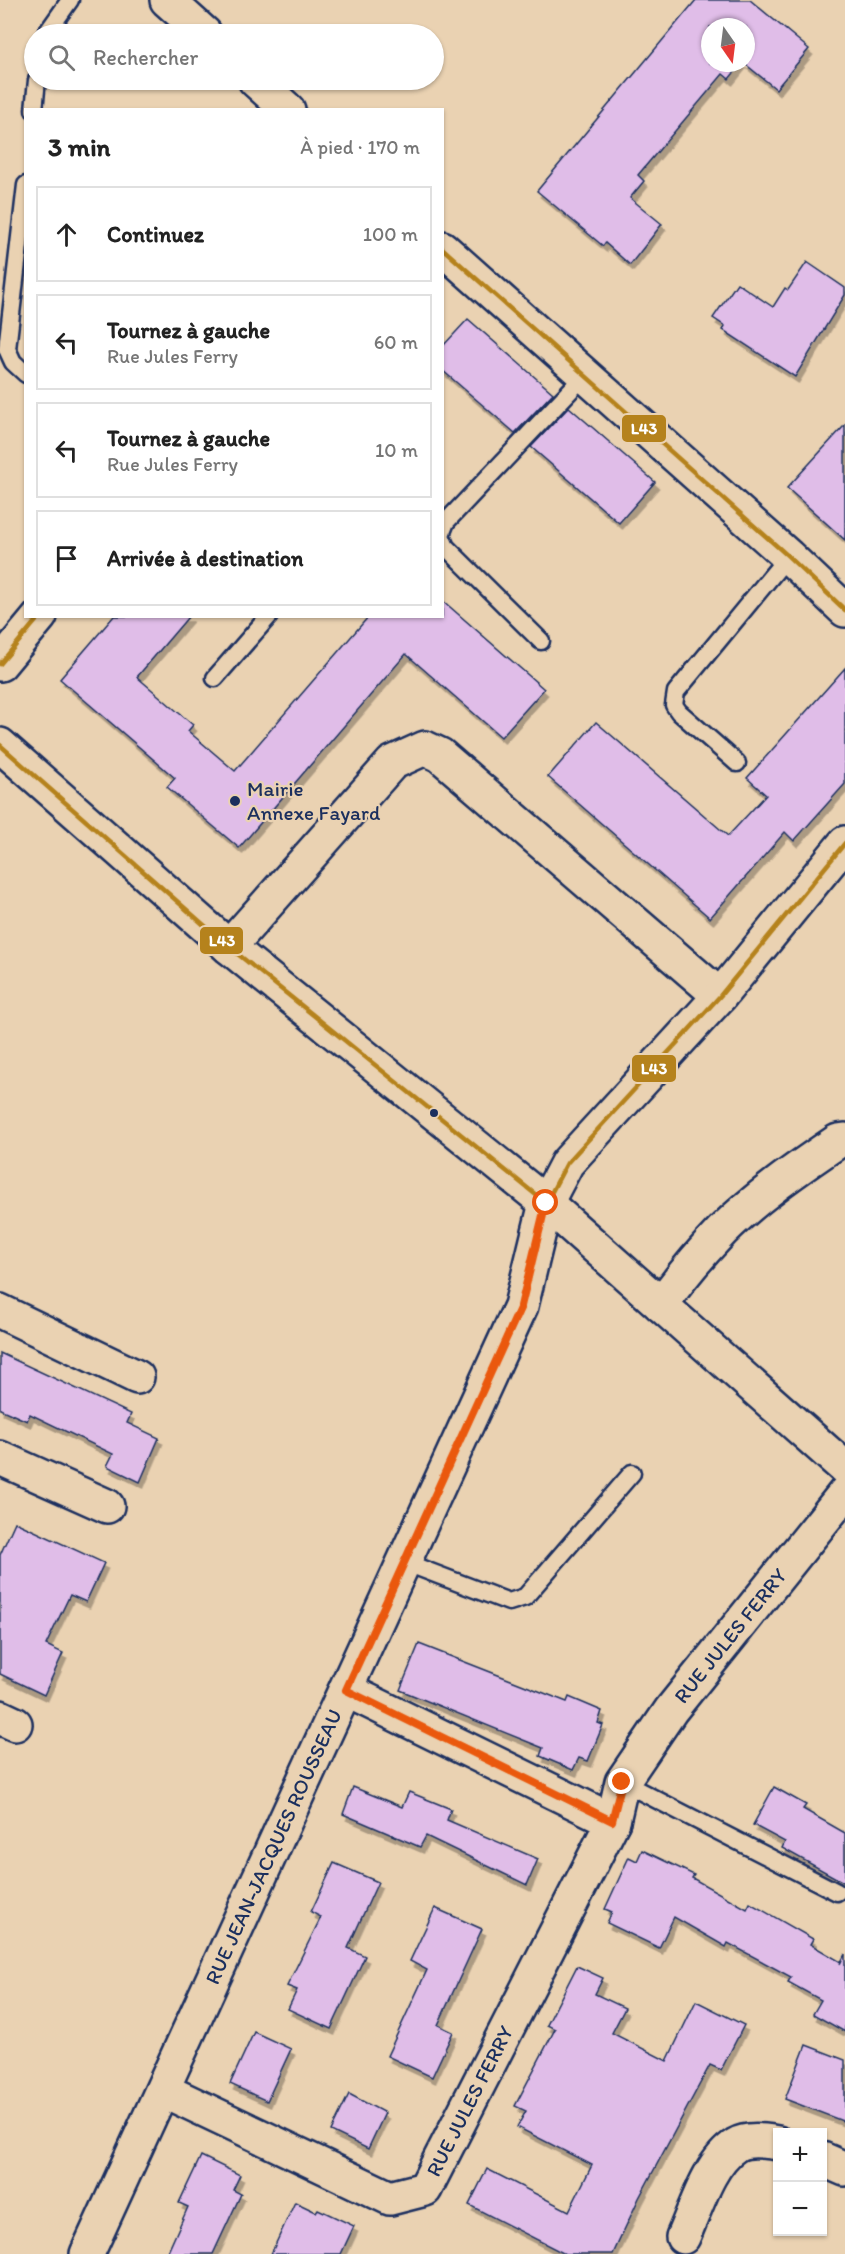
<!DOCTYPE html>
<html lang="fr">
<head>
<meta charset="utf-8">
<style>
	:root { --surface:#fff; --page:#f6f6f6; --text:#222; --muted:#767676; --line:#e0e0e0 }
	body { margin:0; font-family:Itim,sans-serif; background:var(--page); color:var(--text) }
	.controls { position:absolute; right:18px; bottom:18px; display:grid; overflow:hidden; border-radius:0px; box-shadow:0 2px 4px #0004 }
	.controls button { width:54px; height:54px; display:grid; place-items:center; padding:0; border:0; border-bottom:2px solid var(--line); background:var(--surface); color:var(--text); font:30px sans-serif }
	.compass { position:absolute; left:701px; top:18px; width:54px; height:54px; border-radius:50%; background:var(--surface); box-shadow:0 2px 4px #0004; rotate:166deg }
	.stop { position:absolute; width:18px; height:18px; margin:-14px; border:4px solid #ea580c; border-radius:50%; background:#fff }
	.stop.end { background:#ea580c; border-color:#fff; box-shadow:0 2px 6px #0008 }
	.list { margin:0; padding:0; list-style:none }
	h2 { display:flex; justify-content:space-between; align-items:center; height:78px; margin:0; padding:0 24px; font-size:26px }
	h2 small { font-size:20px; font-weight:400; color:var(--muted) }
	.list li { display:grid; grid-template-columns:39px 1fr auto; gap:18px; align-items:center; box-sizing:border-box; height:96px; margin:0 12px 12px; padding:0 12px; border:2px solid var(--line); border-radius:0px }
	.list b { display:block; font-size:22px; white-space:nowrap }
	.list p { margin:0; font-size:20px; white-space:nowrap; color:var(--muted) }
	.list em { font-size:20px; font-style:normal; color:var(--muted) }
	.icon { flex:none; width:33px; height:33px; fill:none; stroke:currentColor; stroke-width:2; stroke-linecap:round; stroke-linejoin:round }
	.map { position:relative; flex:none; width:845px; height:2254px; overflow:hidden }
	.search { position:absolute; background:var(--surface); box-shadow:0 2px 4px #0004; left:24px; top:24px; width:420px; height:66px; display:flex; align-items:center; gap:15px; box-sizing:border-box; padding:0 21px; border-radius:33px; color:var(--muted); font-size:22px }
	.panel { position:absolute; background:var(--surface); box-shadow:0 2px 4px #0004; left:24px; top:108px; width:420px; height:510px; border-radius:0px }
	.map>svg:first-child { display:block }
</style>
</head>
<body>
<div class="map">
<svg width="845" height="2254" viewBox="0 0 845 2254">
	<defs>
		<filter id="shadow"><feDropShadow dx="3.5" dy="6" stdDeviation="0" flood-color="#0004"/></filter>
	</defs>
	<rect width="100%" height="100%" fill="#ead2b2"/>
	<filter id="ink" filterUnits="userSpaceOnUse"><feTurbulence type="fractalNoise" baseFrequency=".0167" numOctaves="2"/><feDisplacementMap in="SourceGraphic" scale="12" xChannelSelector="R" yChannelSelector="G"/><feConvolveMatrix kernelMatrix="1 2 1 2 8 2 1 2 1" color-interpolation-filters="sRGB"/></filter>
	<g filter="url(#ink)">
		<g fill="#e0bde8" stroke="#1b2f5e" stroke-width="1.5" filter="url(#shadow)">
			<polygon points="696,0 750,0 809,49 776,89 744,63 746,63 746,27 710,27 710,63 742,63 729,79 723,74 638,175 644,181 630,198 662,224 630,265 605,243 603,246 537,191"/>
			<polygon points="807,262 845,288 845,295 795,377 723,330 725,326 713,318 737,283 773,307 785,288 788,290"/>
			<polygon points="468,319 553,393 515,433 442,370 442,347"/>
			<polygon points="569,407 655,482 619,523 531,447"/>
			<polygon points="845,425 845,540 787,488"/>
			<polygon points="442,600 544,689 501,737 406,654 239,848 167,787 175,778 60,679 114,616 189,616 137,677 193,725 188,731 235,771 369,616 442,616"/>
			<polygon points="845,668 845,784 794,841 785,832 710,918 548,777 596,722 728,836 766,795 747,778"/>
			<polygon points="0,1353 131,1414 127,1423 159,1438 140,1482 107,1466 113,1454 30,1414 27,1421 0,1409"/>
			<polygon points="15,1522 104,1563 86,1602 70,1595 46,1645 63,1653 44,1695 0,1674 0,1555"/>
			<polygon points="419,1644 567,1702 569,1697 602,1711 598,1723 603,1725 588,1761 579,1758 573,1770 540,1756 543,1748 400,1690"/>
			<polygon points="353,1787 402,1807 409,1792 451,1809 447,1820 538,1859 527,1885 426,1836 420,1847 343,1814"/>
			<polygon points="774,1787 806,1805 803,1809 845,1833 845,1883 782,1848 785,1842 753,1825"/>
			<polygon points="642,1850 694,1875 692,1878 747,1909 750,1903 813,1939 810,1944 841,1962 840,1964 845,1954 845,2032 813,2014 821,2000 788,1982 791,1977 728,1943 726,1947 674,1917 659,1948 607,1923 612,1912 605,1909 616,1885 629,1857 637,1861"/>
			<polygon points="334,1863 378,1882 348,1948 365,1956 331,2029 288,2009 297,1990 287,1986 321,1917 311,1912"/>
			<polygon points="435,1908 482,1929 438,2025 453,2032 432,2077 387,2056 427,1970 410,1961"/>
			<polygon points="577,1966 603,1978 595,1994 625,2008 612,2033 667,2061 696,2001 744,2025 721,2070 710,2065 639,2198 613,2254 565,2254 469,2205 487,2169 569,2211 592,2165 517,2127 526,2111 515,2106 555,2029 547,2025"/>
			<polygon points="254,2032 291,2049 267,2101 230,2084"/>
			<polygon points="806,2045 845,2060 845,2122 785,2099"/>
			<polygon points="349,2094 385,2113 368,2149 331,2131"/>
			<polygon points="201,2156 240,2175 233,2190 241,2194 213,2254 167,2254 188,2207 179,2203"/>
			<polygon points="295,2202 316,2212 318,2209 354,2226 341,2254 271,2254"/>
		</g>
		<g fill="none" stroke-linecap="round" stroke-linejoin="round">
			<g stroke="#1b2f5e" stroke-width="21">
				<g id="lane">
					<polyline points="46,34 70,0"/>
					<polyline points="34,110 37,80"/>
					<polyline points="26,185 7,349 13,362 26,374"/>
					<polyline points="442,532 446,522 585,375"/>
					<polyline points="442,538 446,547 541,641"/>
					<polyline points="215,678 269,616"/>
					<polyline points="737,763 679,712 674,705 676,692 788,556"/>
					<polyline points="404,1562 509,1602 525,1597 632,1473"/>
					<polyline points="622,1782 837,1892"/>
				</g>
			</g>
			<g stroke="#1b2f5e" stroke-width="38">
				<g id="street">
					<polyline points="167,0 205,34"/>
					<polyline points="255,80 288,110"/>
					<polyline points="442,248 788,556 845,610"/>
					<polyline points="0,664 40,616"/>
					<polyline points="0,745 229,947 546,1203 845,1468"/>
					<polyline points="229,947 392,763 425,748 440,755 720,996"/>
					<path d="M661,1305C679,1279 700,1254 722,1231C756,1197 798,1168 838,1141L845,1140"/>
					<polyline points="0,1311 137,1377"/>
					<polyline points="0,1458 107,1506"/>
					<polyline points="0,1717 15,1724"/>
					<path id="s1" d="M613,1821L622,1782L671,1710L845,1493"/>
					<path id="s2" d="M163,2090L390,2198L425,2189L613,1821L346,1690"/>
					<polyline points="822,2159 845,2169"/>
					<path d="M683,2237C696,2208 709,2162 736,2145C748,2138 765,2141 778,2143"/>
					<path id="s3" d="M87,2254L521,1306L546,1203L567,1163L720,996L845,843"/>
				</g>
			</g>
			<use href="#lane" stroke="#ead2b2" stroke-width="16"/>
			<use href="#street" stroke="#ead2b2" stroke-width="33"/>
			<g stroke="#ead2b2" stroke-width="9">
				<g id="bus-1">
					<polyline points="442,248 788,556 845,610"/>
					<polyline points="0,664 40,616"/>
					<polyline points="0,745 229,947 546,1203 567,1163 720,996 845,843"/>
				</g>
			</g>
			<use href="#bus-1" stroke="#b5821c" stroke-width="4.5"/>
		</g>
	</g>
	<g fill="none" stroke-linecap="round" stroke-linejoin="round" filter="url(#ink)">
		<polyline stroke="#ea580c" stroke-width="8" points="546,1203 521,1306 346,1690 612,1821 622,1782"/>
	</g>
	<g fill="#1b2f5e" stroke="#ead2b2" stroke-width="2">
		<circle cx="235" cy="801" r="6"/>
		<circle cx="434" cy="1113" r="5"/>
	</g>
	<g text-anchor="middle" stroke-width="4.5" stroke-linejoin="round" paint-order="stroke">
		<g font-size="21" fill="#1b2f5e" stroke="#ead2b2" text-anchor="start">
			<text x="247" y="796">Mairie<tspan x="247" dy="24">Annexe Fayard</tspan></text>
		</g>
		<g font-size="21" fill="#1b2f5e" stroke="#ead2b2">
			<text dy="7" stroke="none"><textPath href="#s1" startOffset="222">RUE JULES FERRY</textPath></text>
			<text dy="7" stroke="none"><textPath href="#s3" startOffset="448">RUE JEAN-JACQUES ROUSSEAU</textPath></text>
			<text dy="7" stroke="none"><textPath href="#s2" startOffset="386">RUE JULES FERRY</textPath></text>
		</g>
	</g>
	<g stroke="#ead2b2" stroke-width="2">
		<rect x="621" y="414" width="46" height="29" rx="6" fill="#b5821c"/>
		<rect x="199" y="926" width="45" height="29" rx="6" fill="#b5821c"/>
		<rect x="631" y="1054" width="46" height="29" rx="6" fill="#b5821c"/>
	</g>
	<g font-size="16" text-anchor="middle" font-weight="bold" fill="#fff">
		<text x="644" y="434">L43</text>
		<text x="222" y="946">L43</text>
		<text x="654" y="1074">L43</text>
	</g>
</svg>
<div class="controls">
<button>+</button>
<button>−</button>
</div>
<svg class="compass" viewBox="-18 -18 36 36"><path d="M0-13l5 13h-10z" fill="#e53935"/><path d="M0 13l5-13h-10z" fill="#767676"/></svg>
<div class="stop" style="left:546px;top:1203px"></div>
<div class="stop end" style="left:622px;top:1782px"></div>
<div class="search"><svg class="icon" aria-label="search" viewBox="0 0 24 24"><circle cx="10" cy="10" r="6"/><path d="M15 15l6 6"/></svg>Rechercher</div>
<section class="panel">
<h2>3 min<small>À pied · 170 m</small></h2>
<ul class="list">
<li><svg class="icon" aria-label="ahead" viewBox="0 0 24 24"><path d="M12 20V5M6 11l6-6 6 6"/></svg><div><b>Continuez</b></div><em>100 m</em></li>
<li><svg class="icon" aria-label="left" viewBox="0 0 24 24"><path d="M17 20v-9H6M10 6l-5 5 5 5"/></svg><div><b>Tournez à gauche</b><p>Rue Jules Ferry</p></div><em>60 m</em></li>
<li><svg class="icon" aria-label="left" viewBox="0 0 24 24"><path d="M17 20v-9H6M10 6l-5 5 5 5"/></svg><div><b>Tournez à gauche</b><p>Rue Jules Ferry</p></div><em>10 m</em></li>
<li><svg class="icon" aria-label="arrive" viewBox="0 0 24 24"><path d="M6 21V4h12l-3 4 3 4H6"/></svg><div><b>Arrivée à destination</b></div></li>
</ul>
</section>
</div>
</body>
</html>
